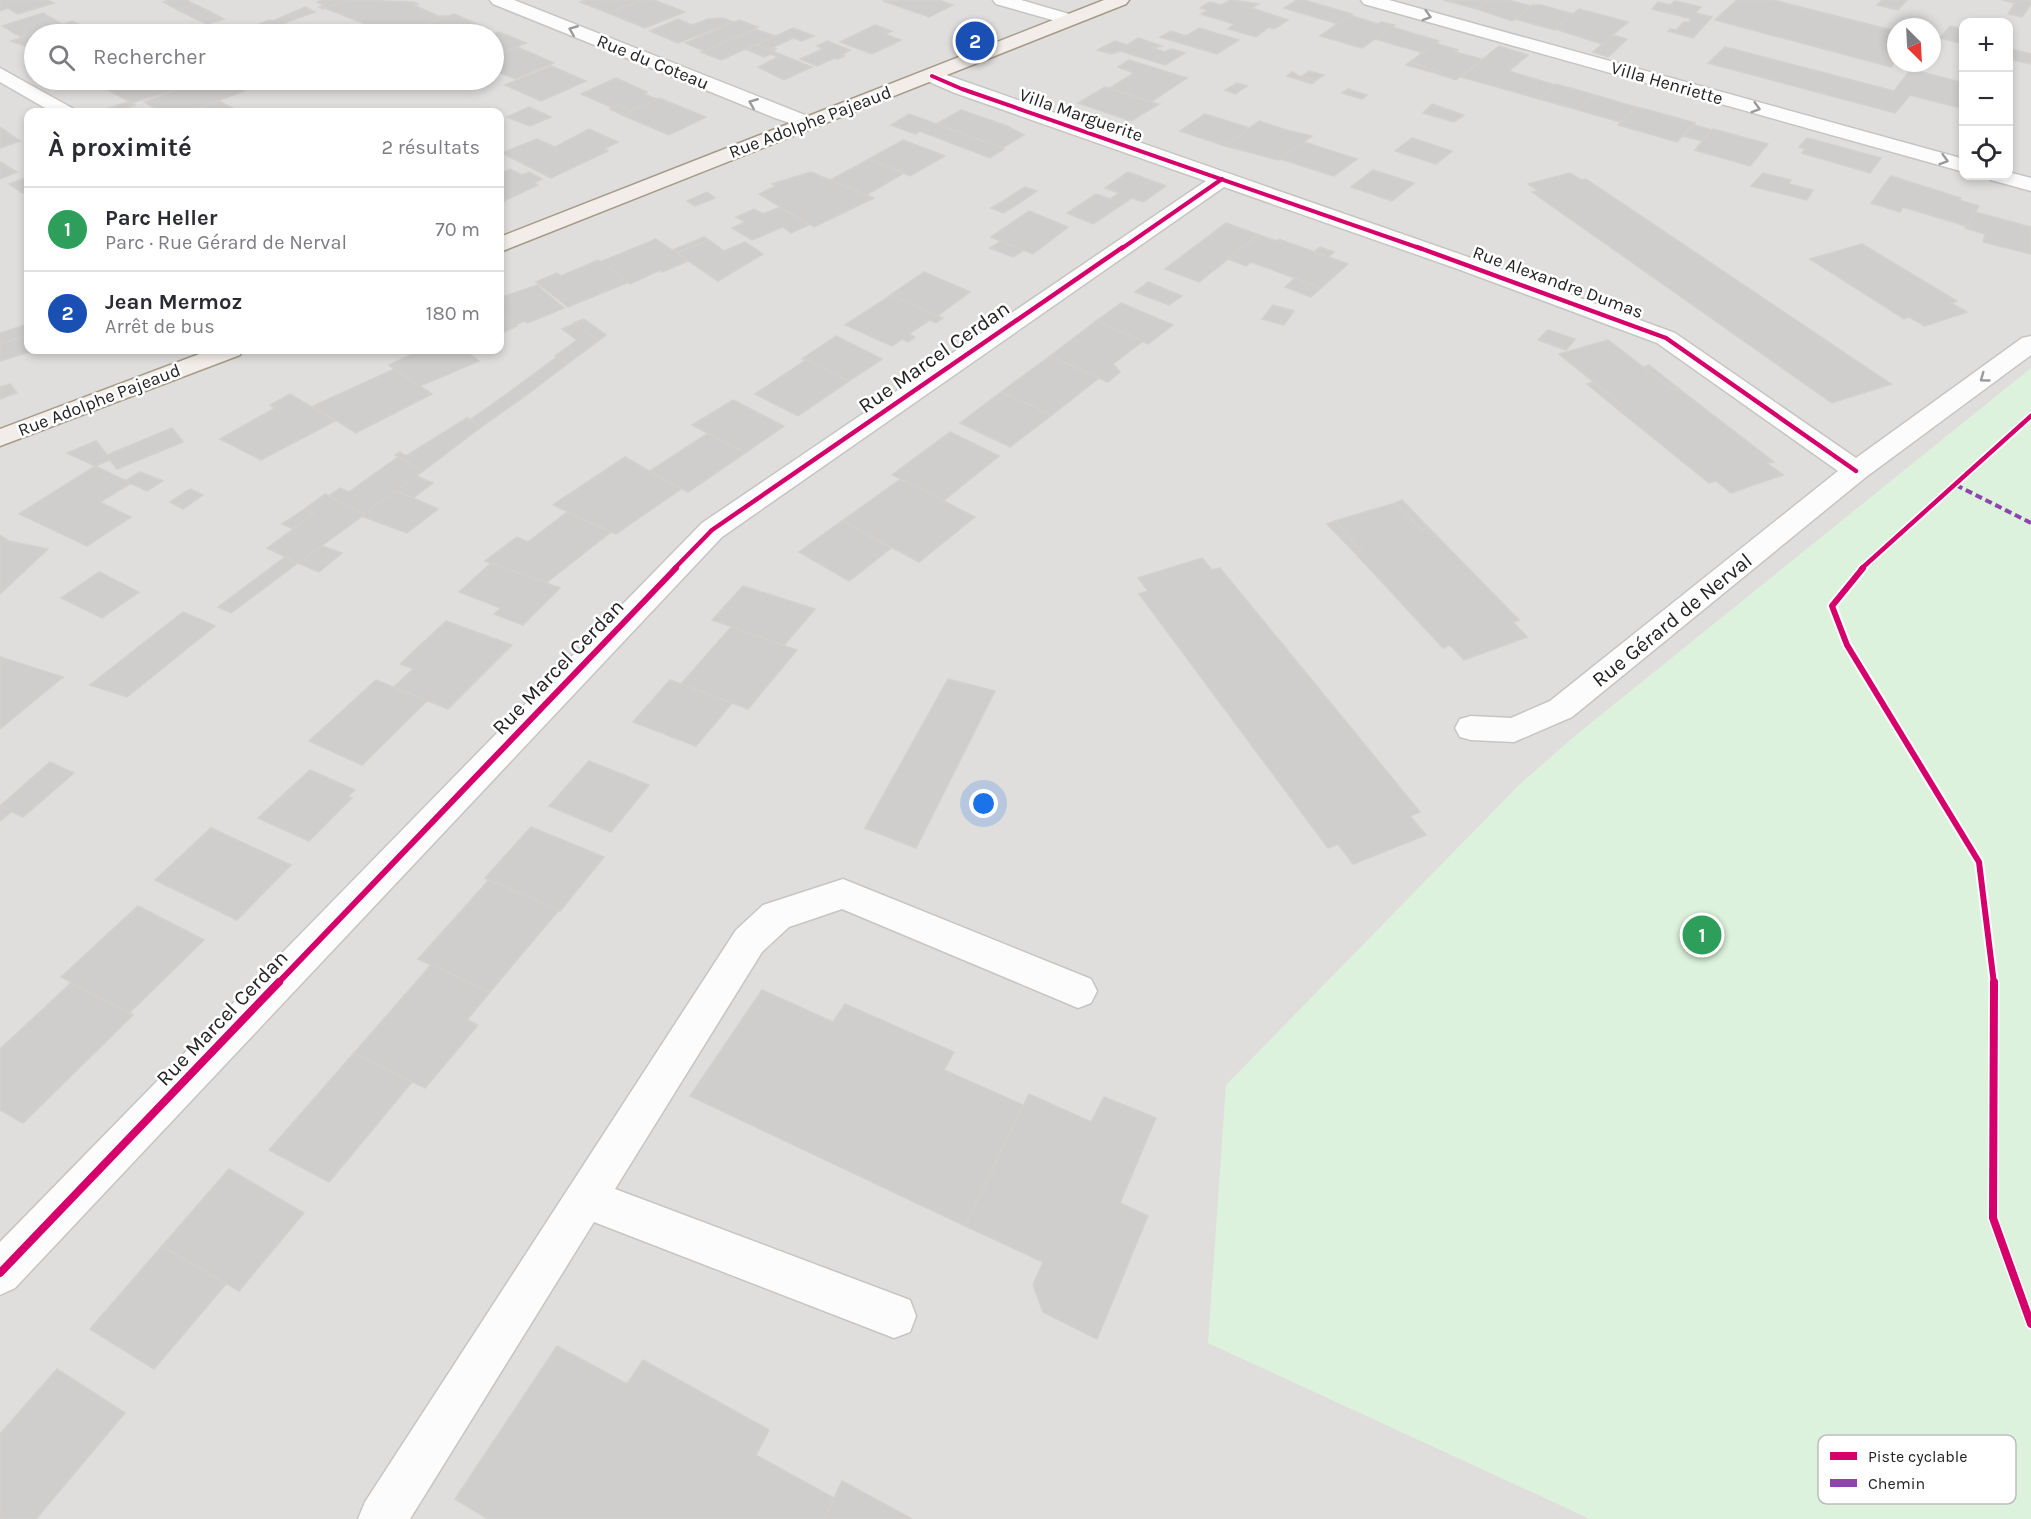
<!DOCTYPE html>
<html lang="fr">
<head>
<meta charset="utf-8">
<style>
	:root { --surface:#fff; --page:#f7f7f7; --text:#2b2b33; --muted:#7c7c81; --line:#e1e1e2; --accent:#6a6968 }
	body { margin:0; font-family:Karla,sans-serif; background:var(--page); color:var(--text) }
	.controls { position:absolute; right:18px; top:18px; display:grid; overflow:hidden; border-radius:12px; box-shadow:0 3px 9px #0003 }
	.controls button { width:54px; height:54px; display:grid; place-items:center; padding:0; border:0; border-bottom:2px solid var(--line); background:var(--surface); color:var(--text); font:30px sans-serif }
	.compass { position:absolute; left:1887px; top:18px; width:54px; height:54px; border-radius:50%; background:var(--surface); box-shadow:0 3px 9px #0003; rotate:156deg }
	.you { position:absolute; left:984px; top:804px; width:21px; height:21px; margin:-15px; border:4px solid #fff; border-radius:50%; background:#1a73e8; box-shadow:0 0 0 9px #1a73e833 }
	.badge { display:grid; place-items:center; width:39px; height:39px; border-radius:50%; background:var(--accent); color:#fff; font-size:20px; font-weight:700 }
	.pin { position:absolute; translate:-50% -50%; border:3px solid #fff; box-shadow:0 2px 6px #0006 }
	.list { margin:0; padding:0; list-style:none }
	h2 { display:flex; justify-content:space-between; align-items:center; height:78px; margin:0; padding:0 24px; font-size:26px }
	h2 small { font-size:20px; font-weight:400; color:var(--muted) }
	.list li { display:grid; grid-template-columns:39px 1fr auto; gap:18px; align-items:center; box-sizing:border-box; height:84px; padding:0 24px; border-top:2px solid var(--line) }
	.list b { display:block; font-size:22px; white-space:nowrap }
	.list p { margin:0; font-size:20px; white-space:nowrap; color:var(--muted) }
	.list em { font-size:20px; font-style:normal; color:var(--muted) }
	.icon { flex:none; width:33px; height:33px; fill:none; stroke:currentColor; stroke-width:2; stroke-linecap:round; stroke-linejoin:round }
	.map { position:relative; flex:none; width:2031px; height:1519px; overflow:hidden }
	.search { position:absolute; background:var(--surface); box-shadow:0 3px 9px #0003; left:24px; top:24px; width:480px; height:66px; display:flex; align-items:center; gap:15px; box-sizing:border-box; padding:0 21px; border-radius:33px; color:var(--muted); font-size:22px }
	.panel { position:absolute; background:var(--surface); box-shadow:0 3px 9px #0003; left:24px; top:108px; width:480px; height:246px; border-radius:12px }
	.map>svg:first-child { display:block }
</style>
</head>
<body>
<div class="map">
<svg width="2031" height="1519" viewBox="0 0 2031 1519">
	<rect width="100%" height="100%" fill="#f0eeeb"/>
	<path fill="#dfdedc" fill-rule="evenodd" d="M0,0H2031V1519H0ZM1964,22H2008V176H1964ZM1896,27H1932V63H1896ZM34,34H494V80H34ZM28,112H500V350H28Z"/>
	<polygon fill="#ddf2dc" points="2031,368 2031,1519 1590,1519 1208,1343 1226,1085 1519,785 1576,735"/>
	<g fill="#d0cecc" stroke="#d3d0cd" stroke-width="1.5">
		<polygon points="0,0 48,0 54,3 18,14 8,8 0,11"/>
		<polygon points="169,0 186,0 194,4 178,10 163,2"/>
		<polygon points="322,0 349,0 323,9 319,7 325,5 317,2"/>
		<polygon points="349,0 414,2 418,4 414,5 438,16 447,16 399,34 390,34 325,8"/>
		<polygon points="586,0 641,0 608,13 580,2"/>
		<polygon points="641,0 654,0 685,12 645,28 608,13"/>
		<polygon points="938,0 953,5 929,17 883,1"/>
		<polygon points="1231,0 1259,4 1251,8 1288,20 1274,29 1269,27 1256,37 1228,29 1234,24 1201,14 1208,10 1200,8 1210,2 1221,5"/>
		<polygon points="1297,0 1304,0 1352,14 1338,24 1284,8"/>
		<polygon points="1443,0 1489,0 1477,9"/>
		<polygon points="1489,0 1508,0 1531,6 1512,21 1477,9"/>
		<polygon points="1737,0 1773,0 1896,31 1896,61 1891,67 1715,20"/>
		<polygon points="1882,0 1907,0 1898,10 1877,5"/>
		<polygon points="2002,0 2031,0 2031,4 2022,17 2008,14 2015,3"/>
		<polygon points="1675,1 1701,7 1695,13 1712,17 1693,38 1668,31 1670,29 1676,30 1684,22 1691,22 1689,18 1652,9 1658,2 1670,5"/>
		<polygon points="194,4 209,11 192,17 178,10"/>
		<polygon points="1533,5 1541,5 1574,14 1555,30 1515,19"/>
		<polygon points="305,7 315,12 255,34 245,29 270,20 273,21"/>
		<polygon points="1579,9 1628,22 1602,44 1555,29"/>
		<polygon points="209,11 224,19 207,24 192,17"/>
		<polygon points="43,13 62,24 21,37 2,26"/>
		<polygon points="454,14 489,29 474,34 433,34 417,28"/>
		<polygon points="1350,15 1378,24 1381,22 1395,25 1362,48 1320,36"/>
		<polygon points="723,18 733,22 678,43 650,31 678,19 692,25 708,19"/>
		<polygon points="739,20 758,27 705,51 685,43"/>
		<polygon points="72,21 98,34 34,34 34,49 11,41"/>
		<polygon points="875,25 892,31 885,34 901,40 872,54 840,42"/>
		<polygon points="1950,26 1964,29 1964,44 1940,38"/>
		<polygon points="1392,27 1439,41 1423,53 1375,39"/>
		<polygon points="793,28 814,36 802,41 793,38 772,48 776,49 772,51 756,45"/>
		<polygon points="1199,28 1239,40 1217,54 1160,37 1171,31 1186,36"/>
		<polygon points="755,29 775,36 721,60 701,52"/>
		<polygon points="499,32 526,43 494,56 494,47 497,46 494,44 492,34"/>
		<polygon points="1613,35 1627,39 1608,57 1593,52"/>
		<polygon points="1138,38 1162,46 1153,48 1165,52 1171,49 1185,53 1165,65 1120,51 1112,54 1097,50 1115,41 1127,45"/>
		<polygon points="827,41 850,50 841,55 845,56 838,59 834,58 817,66 800,59 823,49 817,46"/>
		<polygon points="1435,43 1458,50 1455,52 1482,59 1456,80 1438,74 1441,72 1410,62"/>
		<polygon points="756,45 772,51 812,67 784,80 758,67 778,57 771,54 764,57 745,49"/>
		<polygon points="1499,46 1528,55 1509,71 1555,85 1539,99 1461,77"/>
		<polygon points="517,47 554,63 515,79 494,70 494,56"/>
		<polygon points="1725,47 1894,91 1911,69 1964,83 1964,109 1910,95 1895,113 1708,63"/>
		<polygon points="2008,48 2031,54 2031,64 2008,59"/>
		<polygon points="1129,60 1187,78 1151,102 1110,88 1134,73 1118,67"/>
		<polygon points="1410,62 1441,72 1438,74 1406,65"/>
		<polygon points="551,66 586,81 541,101 505,85"/>
		<polygon points="1309,71 1324,75 1315,81 1301,77"/>
		<polygon points="1292,72 1301,77 1315,81 1312,84 1287,76"/>
		<polygon points="616,78 647,92 644,94 657,99 631,111 618,105 613,108 581,94"/>
		<polygon points="89,80 127,80 103,88"/>
		<polygon points="137,80 144,80 158,86 164,84 170,87 189,80 205,80 132,103 108,90"/>
		<polygon points="206,80 246,80 232,84 244,91 188,112 160,112 162,112 144,102"/>
		<polygon points="1237,83 1247,86 1235,94 1225,90"/>
		<polygon points="1556,84 1595,95 1578,110 1539,99"/>
		<polygon points="1105,87 1151,102 1159,104 1131,121 1078,103"/>
		<polygon points="1348,89 1367,95 1362,99 1342,93"/>
		<polygon points="1595,95 1636,107 1620,122 1578,110"/>
		<polygon points="659,98 706,117 669,135 622,115"/>
		<polygon points="219,101 240,112 189,112"/>
		<polygon points="128,102 135,105 115,112 99,111"/>
		<polygon points="1432,104 1464,115 1454,122 1423,113"/>
		<polygon points="618,105 631,111 622,115 610,109"/>
		<polygon points="529,107 551,117 530,126 507,117"/>
		<polygon points="1636,107 1656,112 1695,123 1677,142 1618,125"/>
		<polygon points="961,110 1007,126 1024,135 1002,148 936,124"/>
		<polygon points="909,114 1002,148 1004,149 990,158 920,131 915,134 891,125"/>
		<polygon points="1205,114 1250,128 1225,146 1180,131"/>
		<polygon points="1259,121 1286,130 1312,136 1279,160 1225,146"/>
		<polygon points="1694,125 1712,130 1702,141 1683,136"/>
		<polygon points="0,127 20,141 0,148"/>
		<polygon points="589,129 618,142 604,149 608,151 551,178 502,153 537,139 555,147"/>
		<polygon points="1713,129 1768,144 1750,166 1695,150"/>
		<polygon points="1412,138 1452,151 1436,164 1395,151"/>
		<polygon points="1807,138 1881,158 1870,173 1802,153 1805,149 1799,147"/>
		<polygon points="903,140 945,156 910,176 869,159"/>
		<polygon points="1304,142 1357,159 1334,176 1280,159"/>
		<polygon points="869,159 904,173 867,195 830,180"/>
		<polygon points="0,162 17,172 0,179"/>
		<polygon points="510,169 522,175 529,172 542,179 534,183 538,185 500,203 500,174"/>
		<polygon points="1373,170 1414,183 1392,201 1351,187"/>
		<polygon points="811,172 830,180 874,198 814,227 759,194 776,186 772,184"/>
		<polygon points="1128,172 1166,186 1143,202 1132,198 1093,224 1067,213 1096,194 1110,199 1119,193 1105,188"/>
		<polygon points="1570,173 1581,180 1586,179 1891,384 1832,403 1532,192 1538,191 1528,184"/>
		<polygon points="1763,173 1791,180 1789,184 1813,190 1807,200 1751,186"/>
		<polygon points="1891,176 1961,198 1959,200 1979,206 1966,226 1903,207 1900,212 1871,203"/>
		<polygon points="28,177 28,192 22,193 9,184"/>
		<polygon points="1025,187 1037,191 1015,206 1003,201"/>
		<polygon points="707,192 715,198 695,206 687,201"/>
		<polygon points="1003,201 1015,206 1003,213 991,208"/>
		<polygon points="780,207 809,225 791,233 783,227 752,240 732,228 745,222 736,217 754,209 763,214"/>
		<polygon points="1029,211 1068,227 1033,254 991,237"/>
		<polygon points="1975,212 2031,227 2031,254 1983,242 1985,234 1965,228"/>
		<polygon points="1226,223 1259,235 1199,282 1165,269"/>
		<polygon points="1259,235 1277,241 1279,239 1348,264 1321,288 1251,262 1246,266 1228,259"/>
		<polygon points="704,237 709,240 677,253 673,250"/>
		<polygon points="656,239 688,261 662,272 660,270 630,284 600,262"/>
		<polygon points="709,240 724,251 745,242 763,254 718,281 677,253"/>
		<polygon points="1001,241 1024,250 1013,257 990,248"/>
		<polygon points="1862,244 1957,301 1951,303 1967,312 1925,326 1909,317 1904,319 1810,259"/>
		<polygon points="1320,247 1334,252 1328,257 1314,252"/>
		<polygon points="598,260 629,282 568,307 536,282 557,273 561,276"/>
		<polygon points="924,272 970,292 937,316 890,295"/>
		<polygon points="1295,278 1321,288 1311,297 1285,287"/>
		<polygon points="1148,282 1182,296 1169,305 1135,292"/>
		<polygon points="537,285 564,308 527,323 525,321 515,325 500,313 500,301 505,299 502,297"/>
		<polygon points="891,295 937,316 943,318 936,323 930,320 909,334 915,337 908,342 902,339 892,346 845,325"/>
		<polygon points="1121,303 1173,325 1148,344 1096,321"/>
		<polygon points="1273,305 1294,311 1284,325 1262,319"/>
		<polygon points="503,315 517,326 500,334 500,316"/>
		<polygon points="584,319 606,335 598,341 574,323"/>
		<polygon points="582,320 574,323 598,341 567,364 555,356 577,340 562,329"/>
		<polygon points="1096,321 1143,341 1113,364 1120,372 1108,382 1050,356"/>
		<polygon points="28,324 28,336 0,344 0,333"/>
		<polygon points="1548,330 1575,339 1566,350 1538,340"/>
		<polygon points="28,335 28,350 36,350 0,361 0,344"/>
		<polygon points="836,336 882,359 849,381 802,359"/>
		<polygon points="1608,340 1672,389 1678,388 1774,462 1767,463 1783,475 1731,493 1716,481 1709,483 1615,407 1622,405 1559,354"/>
		<polygon points="420,350 464,350 479,361 420,386 389,365"/>
		<polygon points="1050,356 1099,378 1052,415 1001,392"/>
		<polygon points="557,357 567,364 525,396 515,388"/>
		<polygon points="806,360 849,381 798,416 755,394"/>
		<polygon points="1649,365 1678,388 1672,389 1643,367"/>
		<polygon points="394,369 432,394 356,433 313,406"/>
		<polygon points="1593,382 1622,405 1615,407 1587,384"/>
		<polygon points="10,384 17,393 0,399 0,387"/>
		<polygon points="515,388 525,396 481,427 470,420"/>
		<polygon points="1001,392 1052,415 1010,447 960,423"/>
		<polygon points="290,394 335,421 261,460 220,439 275,408 270,405"/>
		<polygon points="733,400 784,426 745,453 692,425"/>
		<polygon points="467,418 481,427 423,471 395,455 400,452 406,456"/>
		<polygon points="172,428 183,442 117,469 110,460 95,466 67,453 96,441 107,455"/>
		<polygon points="950,432 999,456 943,501 892,475"/>
		<polygon points="708,433 745,453 688,492 650,471"/>
		<polygon points="398,457 423,471 365,514 329,496 340,488 349,492"/>
		<polygon points="625,457 681,489 616,534 553,505"/>
		<polygon points="95,466 131,483 100,502 131,517 87,546 19,514"/>
		<polygon points="140,472 163,481 147,491 125,481"/>
		<polygon points="416,476 433,483 413,498 396,491"/>
		<polygon points="901,479 975,517 919,562 842,521"/>
		<polygon points="190,489 203,495 183,509 170,502"/>
		<polygon points="396,491 413,498 438,509 407,533 361,516"/>
		<polygon points="325,494 365,514 298,563 267,548 314,514 303,510"/>
		<polygon points="1402,500 1428,527 1421,530 1395,503"/>
		<polygon points="1395,503 1421,530 1428,527 1519,620 1513,622 1527,637 1464,660 1450,645 1443,648 1354,552 1361,550 1335,521"/>
		<polygon points="303,510 314,514 293,529 282,524"/>
		<polygon points="567,512 611,532 546,583 485,561 517,537 528,542"/>
		<polygon points="842,521 891,548 849,581 799,552"/>
		<polygon points="1335,521 1361,550 1354,552 1327,524"/>
		<polygon points="0,535 9,541 48,549 0,594"/>
		<polygon points="322,546 342,553 319,572 298,563"/>
		<polygon points="285,557 298,563 231,613 218,607"/>
		<polygon points="1202,558 1212,570 1220,568 1420,812 1410,816 1426,835 1353,864 1338,844 1328,848 1139,594 1148,591 1138,578"/>
		<polygon points="491,563 546,583 560,588 523,625 494,614 501,608 459,592"/>
		<polygon points="99,572 139,592 102,618 61,598"/>
		<polygon points="743,586 815,609 784,645 712,620"/>
		<polygon points="183,612 215,626 127,697 90,685"/>
		<polygon points="446,621 512,645 448,709 394,687 413,669 400,664"/>
		<polygon points="731,627 797,650 748,709 681,684"/>
		<polygon points="0,657 63,677 0,729"/>
		<polygon points="948,679 995,691 916,848 865,828"/>
		<polygon points="376,680 427,701 362,765 309,741"/>
		<polygon points="670,680 732,703 696,746 633,722"/>
		<polygon points="589,761 649,785 611,832 549,806"/>
		<polygon points="50,762 74,773 23,817 0,806"/>
		<polygon points="310,770 355,790 348,796 352,798 309,841 258,818"/>
		<polygon points="0,806 12,811 0,821"/>
		<polygon points="531,827 604,857 560,911 485,878"/>
		<polygon points="211,828 291,865 237,920 155,880"/>
		<polygon points="489,880 559,910 490,992 418,959"/>
		<polygon points="138,906 204,940 129,1013 61,977"/>
		<polygon points="431,965 490,992 467,1020 478,1025 425,1088 354,1053"/>
		<polygon points="71,983 133,1015 23,1123 0,1110 0,1049"/>
		<polygon points="762,990 833,1022 845,1004 954,1052 944,1070 1023,1105 965,1226 690,1096"/>
		<polygon points="354,1053 412,1082 329,1182 269,1150"/>
		<polygon points="1029,1094 1091,1122 1104,1097 1156,1118 1120,1203 1148,1216 1097,1339 1043,1312 1033,1285 1043,1262 965,1226"/>
		<polygon points="229,1169 304,1213 239,1291 162,1246"/>
		<polygon points="162,1246 226,1284 154,1369 90,1329"/>
		<polygon points="557,1346 627,1384 643,1360 769,1430 756,1455 834,1498 824,1519 488,1519 455,1499"/>
		<polygon points="57,1369 125,1413 36,1519 0,1519 0,1434"/>
		<polygon points="842,1481 912,1519 824,1519"/>
	</g>
	<g fill="none" stroke-linecap="round" stroke-linejoin="round">
		<g stroke="#c6c5c3" stroke-width="3">
			<g id="minor">
				<polygon points="490,0 514,0 815,119 818,123 815,127 808,129 775,118 493,4"/>
				<polygon points="993,0 1021,0 1076,16 1079,20 1070,25 996,4"/>
				<polygon points="1361,0 1389,0 1964,159 1964,172 1364,4"/>
				<polygon points="0,68 72,108 75,112 52,112 0,82"/>
				<polygon points="932,70 1471,258 1675,333 1856,458 2022,338 2031,336 2031,355 1866,477 1572,717 1514,742 1471,740 1460,737 1455,728 1460,719 1471,716 1511,718 1550,701 1838,471 1657,343 1455,268 1224,187 722,537 15,1288 0,1295 0,1242 702,523 1206,181 955,93 925,80 923,76"/>
				<polygon points="2008,172 2031,178 2031,191 1991,180 1987,176 2008,176"/>
				<polygon points="843,879 1091,979 1097,991 1091,1003 1078,1008 842,909 789,927 762,952 615,1189 910,1300 916,1316 910,1332 894,1338 594,1222 410,1519 358,1519 365,1502 736,930 763,905"/>
			</g>
		</g>
		<g stroke="#a59b89" stroke-width="3">
			<g id="major">
				<polygon points="1104,0 1129,0 1126,4 500,252 500,237"/>
				<polygon points="210,350 243,350 240,355 0,446 0,429"/>
			</g>
		</g>
		<use href="#minor" fill="#fdfcfc" fill-rule="evenodd"/>
		<use href="#major" fill="#f2ede8" fill-rule="evenodd"/>
		<polyline stroke="#8e44ad" stroke-width="4" stroke-dasharray="7 4" stroke-linecap="butt" points="1956,485 2031,523"/>
		<g stroke="#fff" stroke-width="6">
			<g id="cycleway-far3">
				<polyline points="932,76 962,89 1422,249"/>
				<polyline points="1121,249 1222,179"/>
			</g>
		</g>
		<g stroke="#fff" stroke-width="8">
			<g id="cycleway-far2">
				<polyline points="1417,247 1666,338 1856,471"/>
				<polyline points="674,569 712,530 1123,247"/>
				<polyline points="1861,569 2031,416"/>
			</g>
		</g>
		<g stroke="#fff" stroke-width="10">
			<g id="cycleway-far1">
				<polyline points="1863,568 1832,606 1847,645 1979,862 1994,984"/>
				<polyline points="277,984 676,568"/>
			</g>
		</g>
		<g stroke="#fff" stroke-width="11">
			<g id="cycleway">
				<polyline points="1994,982 1993,1218 2031,1324"/>
				<polyline points="0,1273 279,982"/>
			</g>
		</g>
		<use href="#cycleway-far3" stroke="#d6006c" stroke-width="4"/>
		<use href="#cycleway-far2" stroke="#d6006c" stroke-width="4.5"/>
		<use href="#cycleway-far1" stroke="#d6006c" stroke-width="6"/>
		<use href="#cycleway" stroke="#d6006c" stroke-width="8"/>
	</g>
	<defs><path id="oneway-chevron" d="M-2-3.5L2.5 0L-2 3.5" fill="none" stroke-width="1.6" stroke-linecap="round" stroke-linejoin="round" transform="scale(1.5)"/></defs>
	<g stroke="#9a9a9a">
		<use href="#oneway-chevron" transform="translate(1427 16) rotate(16)"/>
		<use href="#oneway-chevron" transform="translate(573 30) rotate(-158)"/>
		<use href="#oneway-chevron" transform="translate(753 103) rotate(-158)"/>
		<use href="#oneway-chevron" transform="translate(1756 108) rotate(16)"/>
		<use href="#oneway-chevron" transform="translate(1944 160) rotate(16)"/>
		<use href="#oneway-chevron" transform="translate(1984 378) rotate(144)"/>
	</g>
	<g text-anchor="middle" stroke-width="5" stroke-linejoin="round" paint-order="stroke">
		<g font-size="18" fill="#222" stroke="#fff">
			<text transform="translate(653 62) rotate(22)" y="6">Rue du Coteau</text>
			<text transform="translate(1667 83) rotate(16)" y="6">Villa Henriette</text>
			<text transform="translate(1081 115) rotate(19)" y="6">Villa Marguerite</text>
			<text transform="translate(810 122) rotate(-21)" y="6">Rue Adolphe Pajeaud</text>
			<text transform="translate(1558 282) rotate(20)" y="6">Rue Alexandre Dumas</text>
			<text transform="translate(99 400) rotate(-21)" y="6">Rue Adolphe Pajeaud</text>
		</g>
		<g font-size="21" fill="#222" stroke="#fff">
			<text transform="translate(934 357) rotate(-35)" y="7">Rue Marcel Cerdan</text>
			<text transform="translate(1672 620) rotate(-39)" y="7">Rue Gérard de Nerval</text>
			<text transform="translate(558 667) rotate(-46)" y="7">Rue Marcel Cerdan</text>
			<text transform="translate(222 1018) rotate(-46)" y="7">Rue Marcel Cerdan</text>
		</g>
	</g>
	<rect x="1818" y="1435" width="198" height="69" rx="9" fill="#fff" stroke="#bdbdbd" stroke-width="1.5"/>
	<rect x="1830" y="1452" width="27" height="8" fill="#d6006c"/>
	<rect x="1830" y="1479" width="27" height="8" fill="#8e44ad"/>
	<g font-size="16" fill="#222">
		<text x="1868" y="1462">Piste cyclable</text>
		<text x="1868" y="1489">Chemin</text>
	</g>
</svg>
<div class="controls">
<button>+</button>
<button>−</button>
<button><svg class="icon" aria-label="locate" viewBox="0 0 24 24"><circle cx="12" cy="12" r="6"/><path d="M12 2v4M12 18v4M2 12h4M18 12h4"/></svg></button>
</div>
<svg class="compass" viewBox="-18 -18 36 36"><path d="M0-13l5 13h-10z" fill="#e53935"/><path d="M0 13l5-13h-10z" fill="#7c7c81"/></svg>
<div class="you"></div>
<div class="pin badge" style="left:1702px;top:935px;background:#2e9e5b">1</div>
<div class="pin badge" style="left:975px;top:41px;background:#1a4fb4">2</div>
<div class="search"><svg class="icon" aria-label="search" viewBox="0 0 24 24"><circle cx="10" cy="10" r="6"/><path d="M15 15l6 6"/></svg>Rechercher</div>
<section class="panel">
<h2>À proximité<small>2 résultats</small></h2>
<ul class="list">
<li><span class="badge" style="background:#2e9e5b">1</span><div><b>Parc Heller</b><p>Parc · Rue Gérard de Nerval</p></div><em>70 m</em></li>
<li><span class="badge" style="background:#1a4fb4">2</span><div><b>Jean Mermoz</b><p>Arrêt de bus</p></div><em>180 m</em></li>
</ul>
</section>
</div>
</body>
</html>
